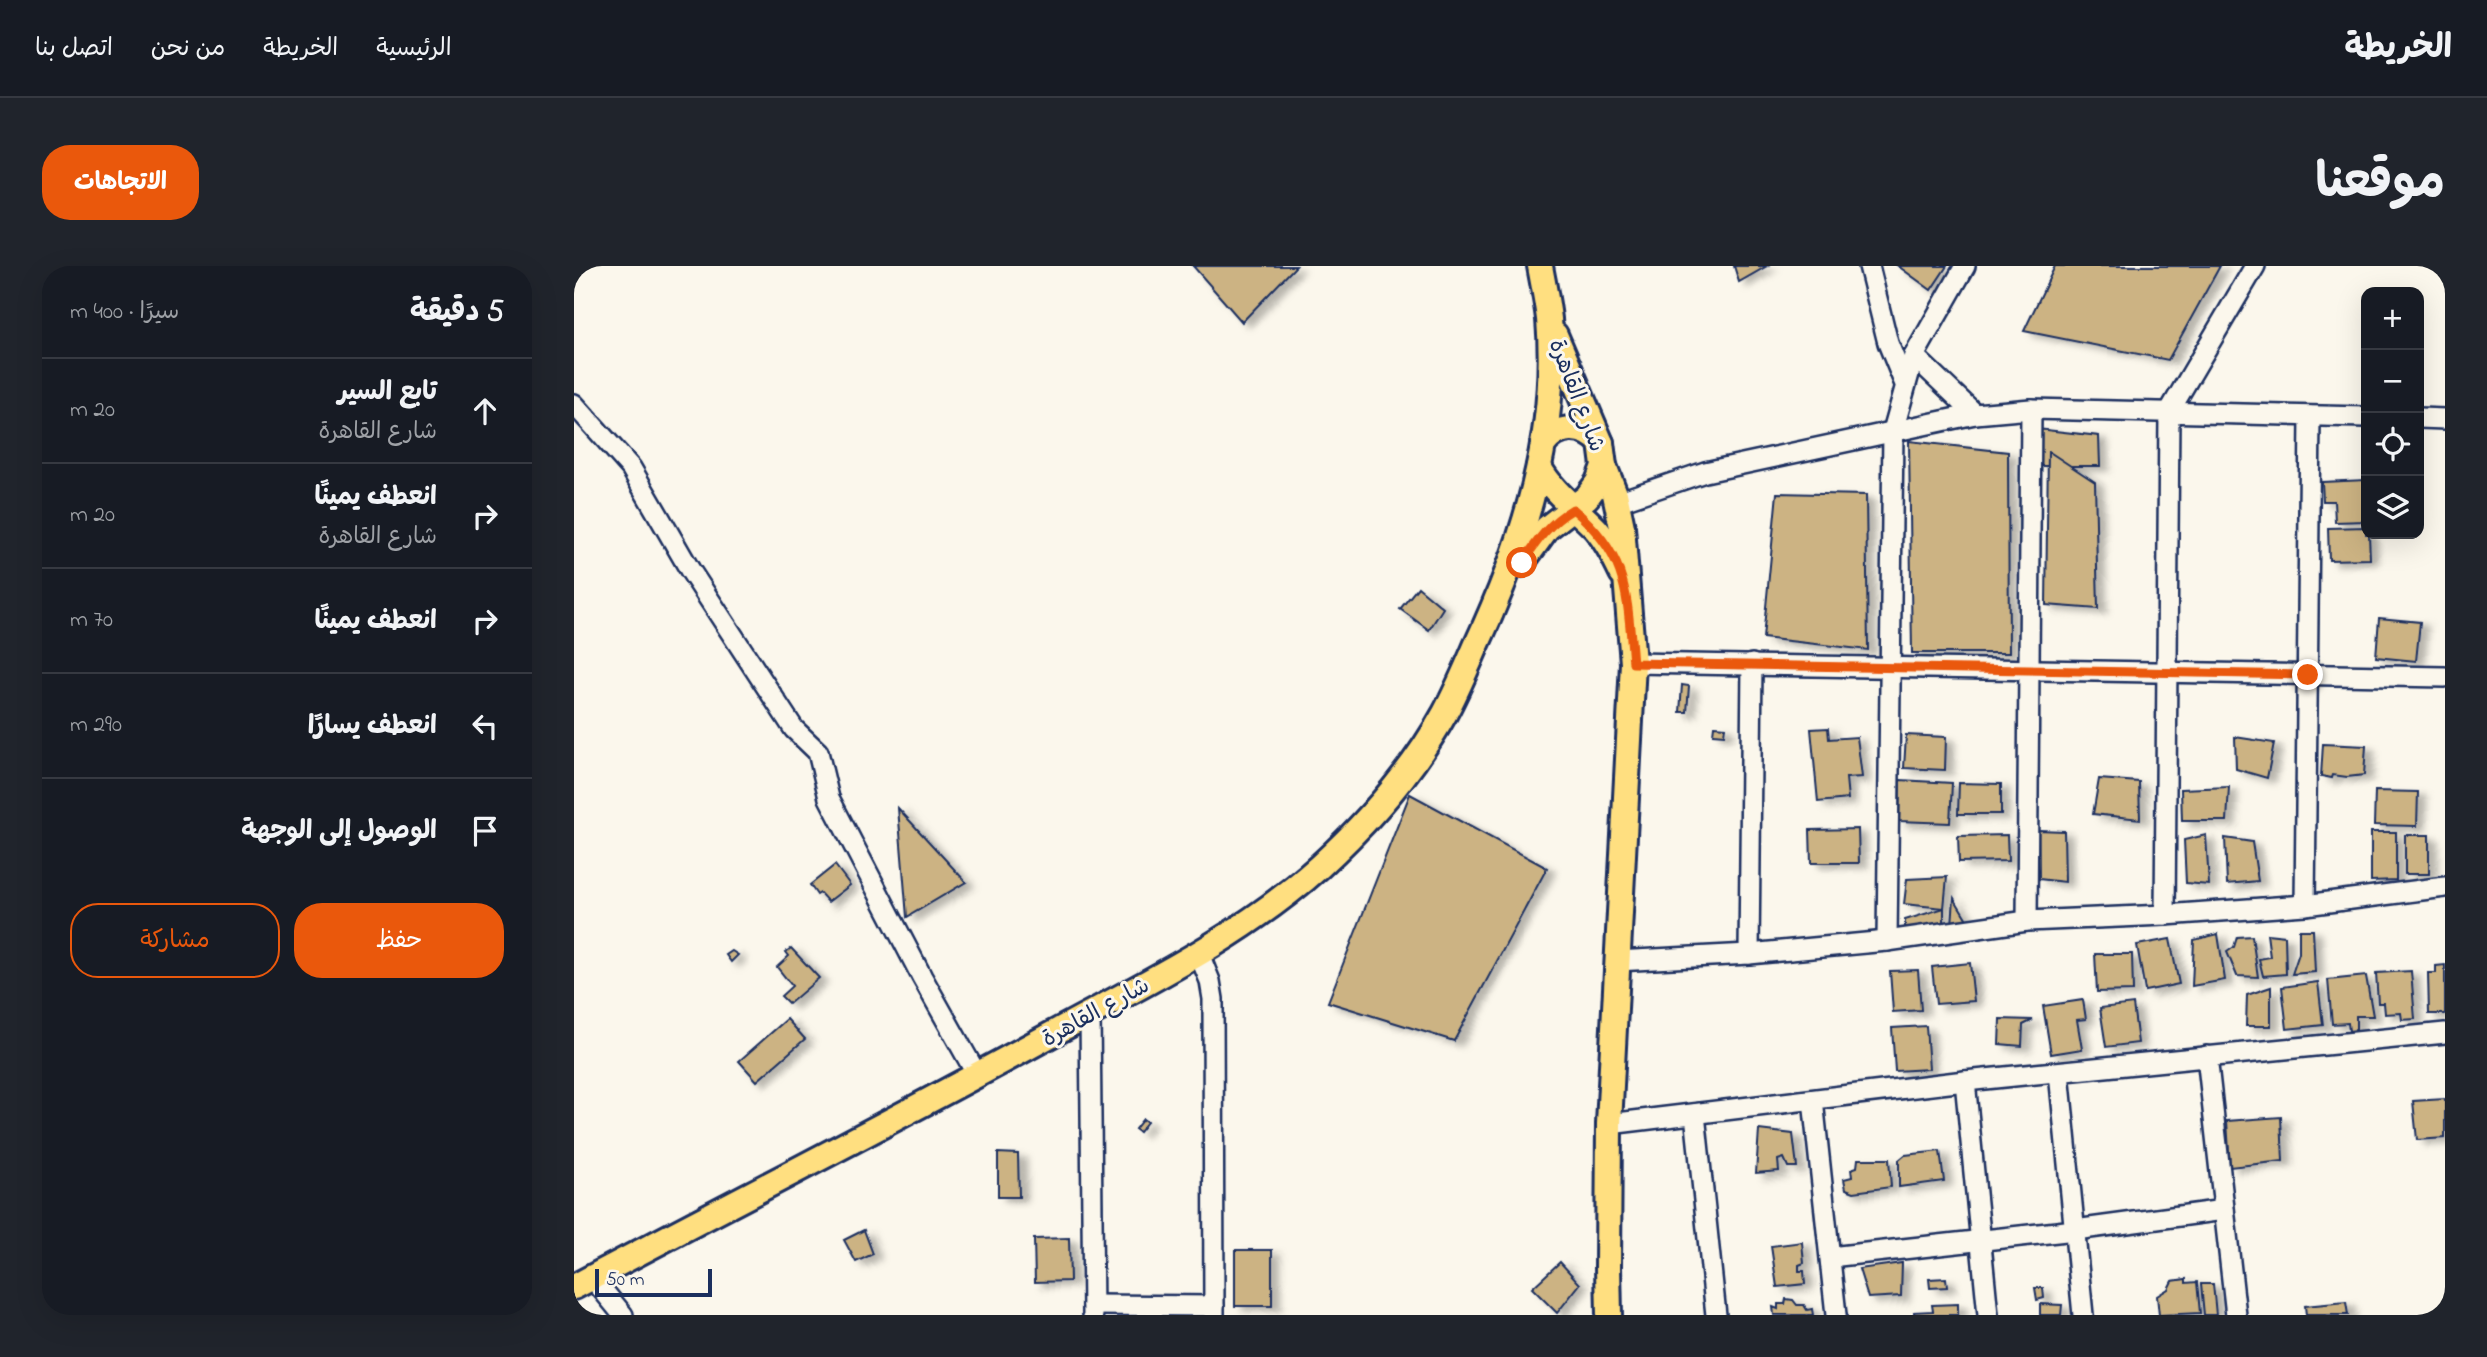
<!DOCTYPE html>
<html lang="ar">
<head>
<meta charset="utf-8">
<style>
	:root { --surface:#171b24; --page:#20242c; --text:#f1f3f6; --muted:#9ea1a6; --line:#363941; --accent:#ea580c }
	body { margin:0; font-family:"Indie Flower","Playpen Sans Arabic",sans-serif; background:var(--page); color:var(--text); direction:rtl }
	.controls { position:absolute; right:21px; top:21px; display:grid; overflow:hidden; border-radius:14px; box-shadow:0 7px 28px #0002 }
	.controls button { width:63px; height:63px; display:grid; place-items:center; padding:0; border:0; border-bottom:2px solid var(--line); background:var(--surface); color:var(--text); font:35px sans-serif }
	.scale { position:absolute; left:21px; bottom:18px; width:117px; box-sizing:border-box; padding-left:7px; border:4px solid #1b2f5e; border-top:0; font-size:19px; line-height:24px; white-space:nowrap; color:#1b2f5e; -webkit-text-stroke:5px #fbf7ec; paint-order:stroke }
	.stop { position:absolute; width:21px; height:21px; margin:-16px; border:5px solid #ea580c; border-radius:50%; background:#fff }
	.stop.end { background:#ea580c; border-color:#fff; box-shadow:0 2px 7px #0008 }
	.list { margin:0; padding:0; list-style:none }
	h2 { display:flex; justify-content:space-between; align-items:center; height:91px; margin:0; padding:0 28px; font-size:30px }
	h2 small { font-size:23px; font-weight:400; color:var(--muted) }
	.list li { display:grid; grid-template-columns:46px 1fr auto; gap:21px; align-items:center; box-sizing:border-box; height:105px; padding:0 28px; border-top:2px solid var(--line) }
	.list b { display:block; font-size:26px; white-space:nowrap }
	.list p { margin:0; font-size:23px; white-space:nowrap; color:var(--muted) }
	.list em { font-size:23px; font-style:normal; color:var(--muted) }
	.actions { display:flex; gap:14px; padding:21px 28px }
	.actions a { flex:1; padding:16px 0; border:2px solid var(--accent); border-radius:28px; text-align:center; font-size:24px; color:var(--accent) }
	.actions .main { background:var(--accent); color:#fff }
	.icon { flex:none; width:38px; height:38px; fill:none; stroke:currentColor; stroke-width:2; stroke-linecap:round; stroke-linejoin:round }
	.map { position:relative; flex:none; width:1871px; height:1049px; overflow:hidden; direction:ltr; border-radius:28px }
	header { display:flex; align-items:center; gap:42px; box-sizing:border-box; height:98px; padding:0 35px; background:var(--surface); border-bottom:2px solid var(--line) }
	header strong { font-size:33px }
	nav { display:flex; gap:38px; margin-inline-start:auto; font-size:24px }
	.intro { display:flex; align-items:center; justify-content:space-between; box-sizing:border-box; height:168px; padding:0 42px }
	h1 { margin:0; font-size:49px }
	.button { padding:18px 32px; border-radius:28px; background:var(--accent); color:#fff; font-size:24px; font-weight:700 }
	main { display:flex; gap:42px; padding:0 42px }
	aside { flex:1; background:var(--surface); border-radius:28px; box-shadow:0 7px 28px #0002 }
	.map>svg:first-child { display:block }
</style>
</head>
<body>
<header>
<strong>الخريطة</strong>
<nav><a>الرئيسية</a><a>الخريطة</a><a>من نحن</a><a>اتصل بنا</a></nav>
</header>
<div class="intro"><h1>موقعنا</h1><a class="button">الاتجاهات</a></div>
<main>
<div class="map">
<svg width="1871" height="1049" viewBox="0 0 1871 1049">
	<defs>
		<filter id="shadow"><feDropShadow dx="8" dy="4.5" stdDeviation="3.5" flood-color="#0004"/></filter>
	</defs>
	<rect width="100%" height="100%" fill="#fbf7ec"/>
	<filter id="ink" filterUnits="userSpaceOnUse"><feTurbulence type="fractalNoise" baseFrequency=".0143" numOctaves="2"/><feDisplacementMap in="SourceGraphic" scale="14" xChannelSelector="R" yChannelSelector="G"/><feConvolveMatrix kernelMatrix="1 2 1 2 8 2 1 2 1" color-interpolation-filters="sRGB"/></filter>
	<g filter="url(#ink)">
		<g fill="#ccb383" stroke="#1b2f5e" stroke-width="2" filter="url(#shadow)">
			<polygon points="619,0 722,0 668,56"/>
			<polygon points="1160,0 1193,0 1165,16"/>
			<polygon points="1324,0 1373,0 1357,24"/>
			<polygon points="1481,0 1646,0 1594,94 1450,65"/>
			<polygon points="1463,163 1525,170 1526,200 1466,200"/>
			<polygon points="1335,175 1434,186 1435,387 1338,387"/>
			<polygon points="1474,185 1521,216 1524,343 1472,339"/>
			<polygon points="1792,214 1792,255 1761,256 1760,235 1749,235 1748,216"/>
			<polygon points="1203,227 1292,229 1294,384 1189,372"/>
			<polygon points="1792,261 1792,268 1795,268 1796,293 1755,294 1754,262"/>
			<polygon points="844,321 869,342 855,364 826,343"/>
			<polygon points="1805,352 1846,356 1842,395 1802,391"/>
			<polygon points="1108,419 1115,420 1113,446 1106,446"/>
			<polygon points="1140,460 1151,461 1150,469 1139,468"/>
			<polygon points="1254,462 1255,473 1283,471 1288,511 1272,512 1274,533 1244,536 1237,463"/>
			<polygon points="1332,469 1372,471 1371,504 1330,502"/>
			<polygon points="1661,471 1700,477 1693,512 1662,503"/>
			<polygon points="1749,478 1792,480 1790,509 1773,511 1759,509 1758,512 1747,510"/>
			<polygon points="1525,513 1565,516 1566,553 1519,548"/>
			<polygon points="1326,514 1378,517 1376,557 1325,555"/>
			<polygon points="1385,517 1427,518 1427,548 1384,548"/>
			<polygon points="1655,521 1653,555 1608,555 1607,523"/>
			<polygon points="1801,525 1844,526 1843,560 1800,559"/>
			<polygon points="836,528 973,602 880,775 754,736"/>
			<polygon points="324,542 392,616 333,651"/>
			<polygon points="1284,563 1285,597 1237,597 1236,564"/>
			<polygon points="1464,564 1490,565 1491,616 1465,613"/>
			<polygon points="1797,566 1822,566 1822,614 1797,615"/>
			<polygon points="1433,569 1434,595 1385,596 1384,570"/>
			<polygon points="1632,569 1635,619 1612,617 1610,574"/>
			<rect x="1831" y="569" width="24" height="39"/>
			<polygon points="1651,572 1678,576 1684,615 1653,618"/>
			<polygon points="261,599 276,619 254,636 246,627 243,629 236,619"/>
			<polygon points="1373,611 1370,642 1330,638 1333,613"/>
			<polygon points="1380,632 1392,652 1389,662 1378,659"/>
			<polygon points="1370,642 1370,662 1331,661 1331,654"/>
			<polygon points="1725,664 1739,664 1741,706 1718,708 1725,687"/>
			<polygon points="1644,668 1651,714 1618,720 1620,674"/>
			<polygon points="1693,668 1711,670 1712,708 1689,710 1685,693 1696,691"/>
			<polygon points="1678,670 1684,711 1663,710 1653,686 1660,681 1663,671"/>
			<polygon points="1596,673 1605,718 1571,725 1563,679"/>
			<polygon points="217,682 245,712 215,738 207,730 218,720 203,701 215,690 212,686"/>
			<polygon points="158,685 164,689 157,696 152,689"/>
			<polygon points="1521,688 1558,688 1559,725 1523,726"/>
			<polygon points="1396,697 1400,735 1362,738 1358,701"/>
			<polygon points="1871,699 1871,748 1855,748 1854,707 1862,707 1862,700"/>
			<polygon points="1344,704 1347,744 1319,746 1316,705"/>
			<polygon points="1837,705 1841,753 1828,754 1827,747 1811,748 1810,737 1804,737 1802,707"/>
			<polygon points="1792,710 1799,750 1782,750 1782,764 1775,765 1774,757 1758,758 1754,714"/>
			<polygon points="1744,716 1749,759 1713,763 1708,721"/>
			<polygon points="1697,721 1697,760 1672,760 1673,729"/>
			<polygon points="1509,734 1512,753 1503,754 1508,783 1477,788 1469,740"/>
			<polygon points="1559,738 1564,777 1532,781 1526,742"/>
			<polygon points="213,753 231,773 183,815 165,795"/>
			<polygon points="1426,753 1459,754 1449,759 1448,780 1425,778"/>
			<polygon points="1352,760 1355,803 1321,805 1318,762"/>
			<polygon points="1871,833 1871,872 1843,874 1839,835"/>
			<polygon points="1707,851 1709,895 1656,901 1653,855"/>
			<polygon points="569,853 573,856 565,866 561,863"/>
			<polygon points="1185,864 1219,868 1223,901 1214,901 1210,892 1204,894 1205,905 1182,907"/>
			<polygon points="1366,885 1370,915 1325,921 1325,894 1331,889"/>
			<polygon points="424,887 444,888 445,931 424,931"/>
			<polygon points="1284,893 1315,893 1317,921 1280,926 1272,923 1270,913 1278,911 1277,903 1283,901"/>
			<polygon points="290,964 299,988 282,996 270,974"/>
			<polygon points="495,972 496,1015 461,1016 460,973"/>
			<polygon points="1228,976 1230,997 1225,999 1225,1005 1230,1005 1231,1018 1203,1021 1197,980"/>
			<rect x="661" y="984" width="37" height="56"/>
			<polygon points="986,996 1006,1018 983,1047 958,1022"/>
			<polygon points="1328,997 1327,1030 1294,1032 1285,1003"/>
			<polygon points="1372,1012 1373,1021 1356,1022 1355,1013"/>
			<polygon points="1612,1013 1612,1017 1623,1016 1626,1047 1585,1049 1583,1030 1594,1023 1598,1015"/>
			<polygon points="1627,1018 1639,1018 1642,1049 1630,1049"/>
			<polygon points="1461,1022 1469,1022 1470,1032 1463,1034"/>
			<polygon points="1212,1033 1219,1034 1223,1039 1230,1039 1233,1044 1238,1043 1239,1049 1200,1049 1199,1041 1204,1043 1204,1038 1211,1038"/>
			<polygon points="1772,1036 1774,1049 1732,1049 1731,1040"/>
			<polygon points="1384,1038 1384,1049 1340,1049 1340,1046 1359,1045 1358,1039"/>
			<polygon points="1466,1038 1488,1039 1487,1049 1466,1049"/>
		</g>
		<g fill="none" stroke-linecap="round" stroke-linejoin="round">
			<g stroke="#1b2f5e" stroke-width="24">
				<g id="minor">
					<polyline points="1295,0 1314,77 1330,116"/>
					<polyline points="1340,90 1401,148"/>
					<polyline points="0,138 57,202 116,304 220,463 244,486 255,532 348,711 403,809"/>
					<polyline points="1845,152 1871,153"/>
					<polyline points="1043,236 1131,206 1401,148 1457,143 1792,151"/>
					<polyline points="1059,397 1871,411"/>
					<polyline points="1731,639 1736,150"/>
					<polyline points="1591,649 1595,146 1681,0"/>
					<polyline points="1453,655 1457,143"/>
					<polyline points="1313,675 1319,165 1340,90 1391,0"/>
					<polyline points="625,688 636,715 639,733 640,1049"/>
					<polyline points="1175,688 1178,398"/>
					<polyline points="1042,695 1175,688 1313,675 1453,655 1591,649 1731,639 1871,621"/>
					<polyline points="516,748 519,1049"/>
					<polyline points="1633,790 1662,1049"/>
					<polyline points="1485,807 1509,1049"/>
					<polyline points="1391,815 1414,1049"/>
					<polyline points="1239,834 1262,1049"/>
					<polyline points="1121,848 1142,1049"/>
					<polyline points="1035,858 1391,815 1871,767"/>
					<polyline points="1256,991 1501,964 1650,944"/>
					<polyline points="18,1011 49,1049"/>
					<polyline points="519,1039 640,1040"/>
				</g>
			</g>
			<g stroke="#1b2f5e" stroke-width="30">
				<g id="major">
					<path d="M969,179C984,158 1010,158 1027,177"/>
					<polyline points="1030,200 1041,228 1048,261 1059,397 1035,858 1034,1001 1035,1049"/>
					<path d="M965,201C979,227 1002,242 1022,263C1033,276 1041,292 1048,307"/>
					<polyline points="947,298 973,262 1013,231 1024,216 1030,200 1027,177 981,69"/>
					<path d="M0,1021C160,936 322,854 480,767C572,717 667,671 745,601C794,556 839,505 871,447C883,425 893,401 903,378C950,277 985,166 975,53C973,35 969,17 966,0"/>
				</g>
			</g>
			<use href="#minor" stroke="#fbf7ec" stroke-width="19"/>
			<use href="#major" stroke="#ffdf80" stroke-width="24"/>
		</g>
	</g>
	<g fill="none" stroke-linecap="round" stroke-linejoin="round" filter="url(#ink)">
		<path stroke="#ea580c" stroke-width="9" d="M948,297C963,275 975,257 999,243C1055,290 1053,329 1059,397L1734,409"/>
	</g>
	<g text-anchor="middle" stroke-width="6" stroke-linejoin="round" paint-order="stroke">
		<g font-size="23" fill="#1b2f5e" stroke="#fbf7ec">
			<text transform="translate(1004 129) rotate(69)" y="8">شارع القاهرة</text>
			<text transform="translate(521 745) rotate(-29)" y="8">شارع القاهرة</text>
		</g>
	</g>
</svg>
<div class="controls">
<button>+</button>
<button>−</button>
<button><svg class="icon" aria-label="locate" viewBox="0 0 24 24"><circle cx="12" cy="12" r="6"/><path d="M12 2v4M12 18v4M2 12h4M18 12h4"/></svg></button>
<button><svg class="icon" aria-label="layers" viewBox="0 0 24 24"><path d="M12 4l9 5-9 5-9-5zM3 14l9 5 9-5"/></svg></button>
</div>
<div class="scale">50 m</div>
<div class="stop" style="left:948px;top:297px"></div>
<div class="stop end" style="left:1734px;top:409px"></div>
</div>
<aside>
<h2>5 دقيقة<small>سيرًا · 400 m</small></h2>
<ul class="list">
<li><svg class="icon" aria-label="ahead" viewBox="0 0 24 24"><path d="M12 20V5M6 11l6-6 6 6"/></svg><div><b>تابع السير</b><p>شارع القاهرة</p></div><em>20 m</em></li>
<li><svg class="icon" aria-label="right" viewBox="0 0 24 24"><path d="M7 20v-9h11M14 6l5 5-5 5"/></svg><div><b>انعطف يمينًا</b><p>شارع القاهرة</p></div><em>20 m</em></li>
<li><svg class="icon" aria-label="right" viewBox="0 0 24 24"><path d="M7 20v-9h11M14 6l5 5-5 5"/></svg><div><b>انعطف يمينًا</b></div><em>70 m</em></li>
<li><svg class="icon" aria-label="left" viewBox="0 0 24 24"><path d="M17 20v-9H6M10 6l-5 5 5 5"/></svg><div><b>انعطف يسارًا</b></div><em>290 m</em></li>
<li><svg class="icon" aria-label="arrive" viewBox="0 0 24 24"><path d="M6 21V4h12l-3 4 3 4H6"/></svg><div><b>الوصول إلى الوجهة</b></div></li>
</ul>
<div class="actions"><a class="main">حفظ</a><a>مشاركة</a></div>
</aside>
</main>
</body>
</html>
